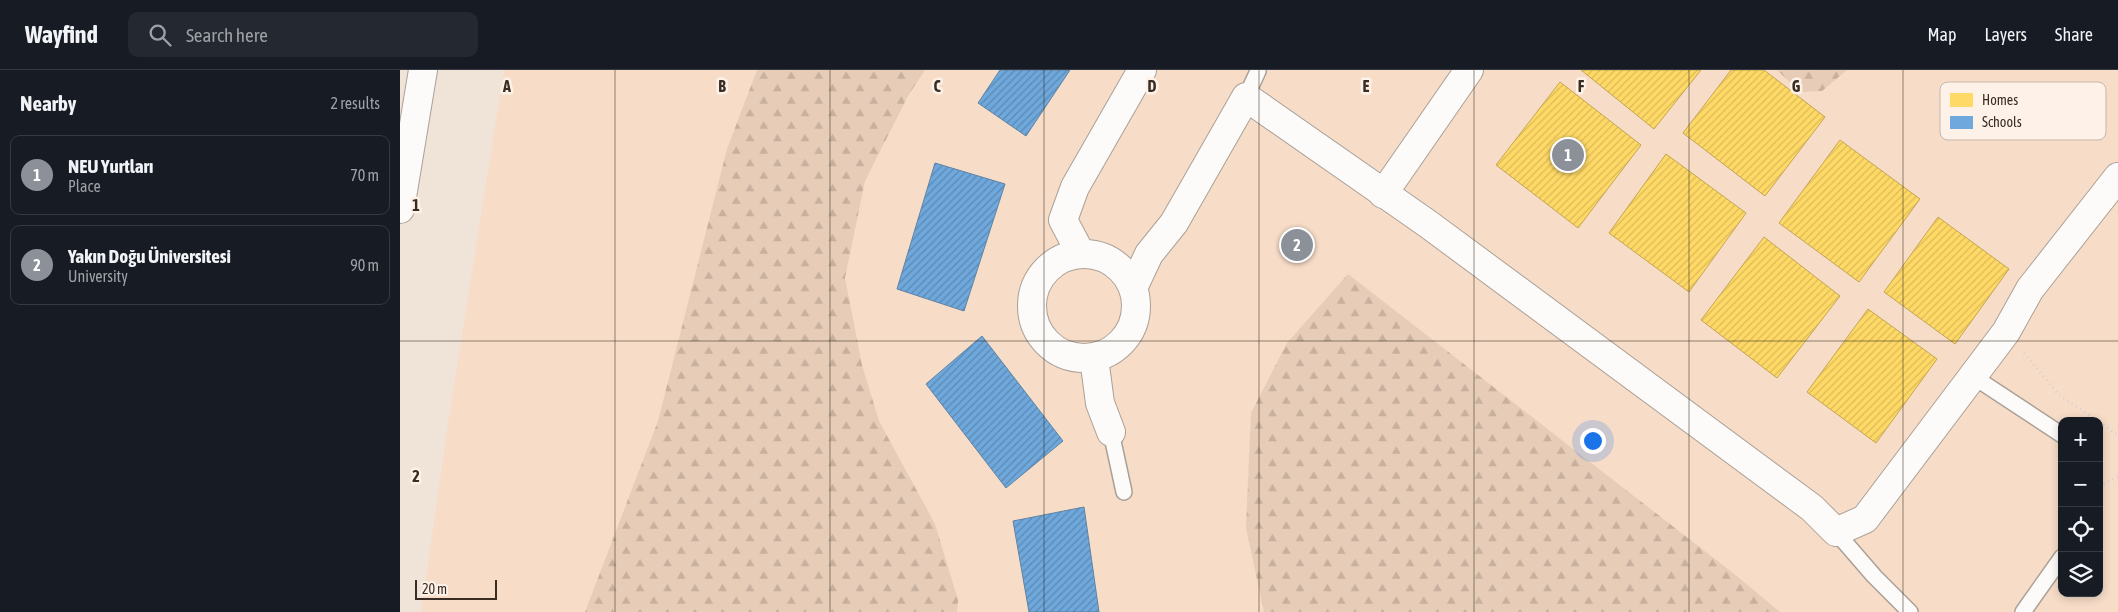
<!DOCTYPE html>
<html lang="en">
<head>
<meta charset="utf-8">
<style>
	:root { --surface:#171b24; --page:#242831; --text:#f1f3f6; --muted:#9ea1a6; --line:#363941; --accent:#8c9099 }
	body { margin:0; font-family:"Asap Condensed",sans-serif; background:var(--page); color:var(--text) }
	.controls { position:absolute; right:15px; bottom:15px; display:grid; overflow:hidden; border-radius:10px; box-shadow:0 2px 8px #0003 }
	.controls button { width:45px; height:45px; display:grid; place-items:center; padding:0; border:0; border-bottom:1px solid var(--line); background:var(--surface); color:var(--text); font:25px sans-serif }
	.scale { position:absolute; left:15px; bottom:12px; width:82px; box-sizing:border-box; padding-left:5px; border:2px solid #382c23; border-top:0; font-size:14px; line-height:18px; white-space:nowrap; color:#382c23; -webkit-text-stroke:4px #fef2e8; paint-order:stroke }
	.you { position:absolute; left:1192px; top:370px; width:18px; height:18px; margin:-12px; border:4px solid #fff; border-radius:50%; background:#1a73e8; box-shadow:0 0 0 8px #1a73e833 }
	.badge { display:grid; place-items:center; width:32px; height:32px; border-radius:50%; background:var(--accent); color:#fff; font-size:16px; font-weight:700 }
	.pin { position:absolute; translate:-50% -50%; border:2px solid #fff; box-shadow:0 1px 5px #0006 }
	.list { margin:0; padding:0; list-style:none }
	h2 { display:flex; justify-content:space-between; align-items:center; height:65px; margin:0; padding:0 20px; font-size:21px }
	h2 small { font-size:16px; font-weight:400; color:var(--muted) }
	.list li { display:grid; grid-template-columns:32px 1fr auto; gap:15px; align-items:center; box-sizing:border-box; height:80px; margin:0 10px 10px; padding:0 10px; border:1px solid var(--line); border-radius:10px }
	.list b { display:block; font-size:19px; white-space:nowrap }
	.list p { margin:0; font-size:16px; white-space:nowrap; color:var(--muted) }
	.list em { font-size:16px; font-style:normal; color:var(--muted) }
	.icon { flex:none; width:28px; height:28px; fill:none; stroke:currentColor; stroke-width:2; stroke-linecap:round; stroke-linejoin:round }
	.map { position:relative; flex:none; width:1718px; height:542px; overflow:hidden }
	header { display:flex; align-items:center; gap:30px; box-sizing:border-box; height:70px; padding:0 25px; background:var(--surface); border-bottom:1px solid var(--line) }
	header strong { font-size:24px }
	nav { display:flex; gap:28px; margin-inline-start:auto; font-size:18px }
	.search { width:350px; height:45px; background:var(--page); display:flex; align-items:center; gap:12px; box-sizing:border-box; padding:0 18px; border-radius:10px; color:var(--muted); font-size:19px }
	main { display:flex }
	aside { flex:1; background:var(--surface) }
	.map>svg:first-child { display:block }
</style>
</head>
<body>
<header>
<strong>Wayfind</strong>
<div class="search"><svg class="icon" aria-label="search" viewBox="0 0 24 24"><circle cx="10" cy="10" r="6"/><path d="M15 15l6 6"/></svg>Search here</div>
<nav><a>Map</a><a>Layers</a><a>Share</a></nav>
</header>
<main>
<aside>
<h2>Nearby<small>2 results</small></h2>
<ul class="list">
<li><span class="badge">1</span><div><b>NEU Yurtları</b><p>Place</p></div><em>70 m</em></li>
<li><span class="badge">2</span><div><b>Yakın Doğu Üniversitesi</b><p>University</p></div><em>90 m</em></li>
</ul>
</aside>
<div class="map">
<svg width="1718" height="542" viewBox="0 0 1718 542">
	<defs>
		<pattern id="forest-firs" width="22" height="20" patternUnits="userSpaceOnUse" patternTransform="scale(1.25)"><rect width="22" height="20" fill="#e7cdb8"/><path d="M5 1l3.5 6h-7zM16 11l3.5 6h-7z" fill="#c7b09e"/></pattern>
		<pattern id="homes-hatch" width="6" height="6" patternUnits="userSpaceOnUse" patternTransform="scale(1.25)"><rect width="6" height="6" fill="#ffd966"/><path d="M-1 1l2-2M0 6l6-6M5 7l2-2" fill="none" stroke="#dbba58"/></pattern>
		<pattern id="schools-hatch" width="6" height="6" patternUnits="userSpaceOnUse" patternTransform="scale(1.25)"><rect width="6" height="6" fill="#6fa8dc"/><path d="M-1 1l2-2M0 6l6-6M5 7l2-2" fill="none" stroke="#5c89b2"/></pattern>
	</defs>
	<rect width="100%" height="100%" fill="#f0e3d8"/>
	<path fill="#f7ddc8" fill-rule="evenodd" d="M104,0H1718V542H21L48,353ZM1662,351H1699V523H1662Z"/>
	<g fill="url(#forest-firs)">
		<polygon points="357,0 525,0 508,26 465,111 445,208 462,295 479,351 535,454 558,530 557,542 185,542 258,351 327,79"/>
		<polygon points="1377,0 1447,0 1422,21 1400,22"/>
		<polygon points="948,204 1333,503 1380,542 864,542 846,458 851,343 887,273"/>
	</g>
	<g fill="url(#homes-hatch)" stroke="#c3a552">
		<polygon points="1181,0 1301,0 1254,59"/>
		<polygon points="1331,0 1364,0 1425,47 1365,126 1283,63"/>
		<polygon points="1160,12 1241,75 1178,158 1096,95"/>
		<polygon points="1440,70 1520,129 1459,212 1379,153"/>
		<polygon points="1266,84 1346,143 1289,222 1209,163"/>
		<polygon points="1538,147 1609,199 1555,274 1484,222"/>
		<polygon points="1364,167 1440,226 1377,308 1301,250"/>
		<polygon points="1468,239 1537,289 1476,373 1407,322"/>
	</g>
	<g fill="url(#schools-hatch)" stroke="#5e83a4">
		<polygon points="600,0 670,0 626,66 578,33"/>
		<polygon points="535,93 605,114 564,241 497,219"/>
		<polygon points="582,266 663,371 606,418 526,314"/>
		<polygon points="684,437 699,542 629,542 613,451"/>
	</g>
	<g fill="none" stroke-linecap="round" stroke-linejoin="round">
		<g stroke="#aba097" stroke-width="18">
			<g id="lane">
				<polyline points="846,27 858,1"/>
				<polyline points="1574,307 1662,365"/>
				<polyline points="711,362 724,422"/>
				<polyline points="1436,462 1474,506 1510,542"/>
				<polyline points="1623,542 1662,487"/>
			</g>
		</g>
		<g stroke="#aba097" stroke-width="30">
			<g id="street">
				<polyline points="983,124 1069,0"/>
				<polyline points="681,184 663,150 675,117 742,0"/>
				<circle cx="684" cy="236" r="52"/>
				<polyline points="733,218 749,184 774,153 846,27 1028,154 1412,438 1436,462 1465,449 1606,262 1630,219 1718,107"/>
				<polyline points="694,288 700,333 711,362"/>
			</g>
		</g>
		<g stroke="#aba097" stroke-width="30">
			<polyline id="highway" points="0,139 23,0"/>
		</g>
		<g stroke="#d6d1ce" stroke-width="3" stroke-dasharray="1 4" stroke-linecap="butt">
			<polyline points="1624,283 1659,325 1698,351"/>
			<polyline points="1699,352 1718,365"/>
			<polyline points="1699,416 1718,407"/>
		</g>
		<use href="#lane" stroke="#fdfbf9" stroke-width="15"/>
		<use href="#street" stroke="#fdfbf9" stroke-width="28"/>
		<use href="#highway" stroke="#fdfbf9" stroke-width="28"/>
	</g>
	<path fill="none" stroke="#382c23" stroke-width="1" stroke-opacity="0.55" d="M215,0V542M430,0V542M644,0V542M859,0V542M1074,0V542M1289,0V542M1503,0V542M0,271H1718"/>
	<rect x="1540" y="12" width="166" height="58" rx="8" fill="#fef2e8" stroke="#c3b7ad" stroke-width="1"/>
	<rect x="1550" y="23" width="23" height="14" fill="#ffd966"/>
	<rect x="1550" y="46" width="23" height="13" fill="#6fa8dc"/>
	<g font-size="14" fill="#382c23">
		<text x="1582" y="35">Homes</text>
		<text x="1582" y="57">Schools</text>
	</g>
	<g font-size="16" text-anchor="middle" font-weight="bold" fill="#382c23" stroke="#fef2e8" stroke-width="5" stroke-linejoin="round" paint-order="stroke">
		<text x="107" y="22">A</text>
		<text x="322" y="22">B</text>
		<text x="537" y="22">C</text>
		<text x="752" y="22">D</text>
		<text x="966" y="22">E</text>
		<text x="1181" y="22">F</text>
		<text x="1396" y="22">G</text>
		<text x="16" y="141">1</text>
		<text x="16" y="412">2</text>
	</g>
</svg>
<div class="controls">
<button>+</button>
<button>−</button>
<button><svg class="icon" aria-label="locate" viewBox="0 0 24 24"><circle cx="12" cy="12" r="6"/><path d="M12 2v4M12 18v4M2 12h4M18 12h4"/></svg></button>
<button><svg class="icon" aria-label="layers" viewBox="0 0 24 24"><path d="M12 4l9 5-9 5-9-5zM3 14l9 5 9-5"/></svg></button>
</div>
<div class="scale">20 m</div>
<div class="you"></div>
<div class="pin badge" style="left:1168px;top:85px">1</div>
<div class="pin badge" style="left:897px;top:175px">2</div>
</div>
</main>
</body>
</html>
